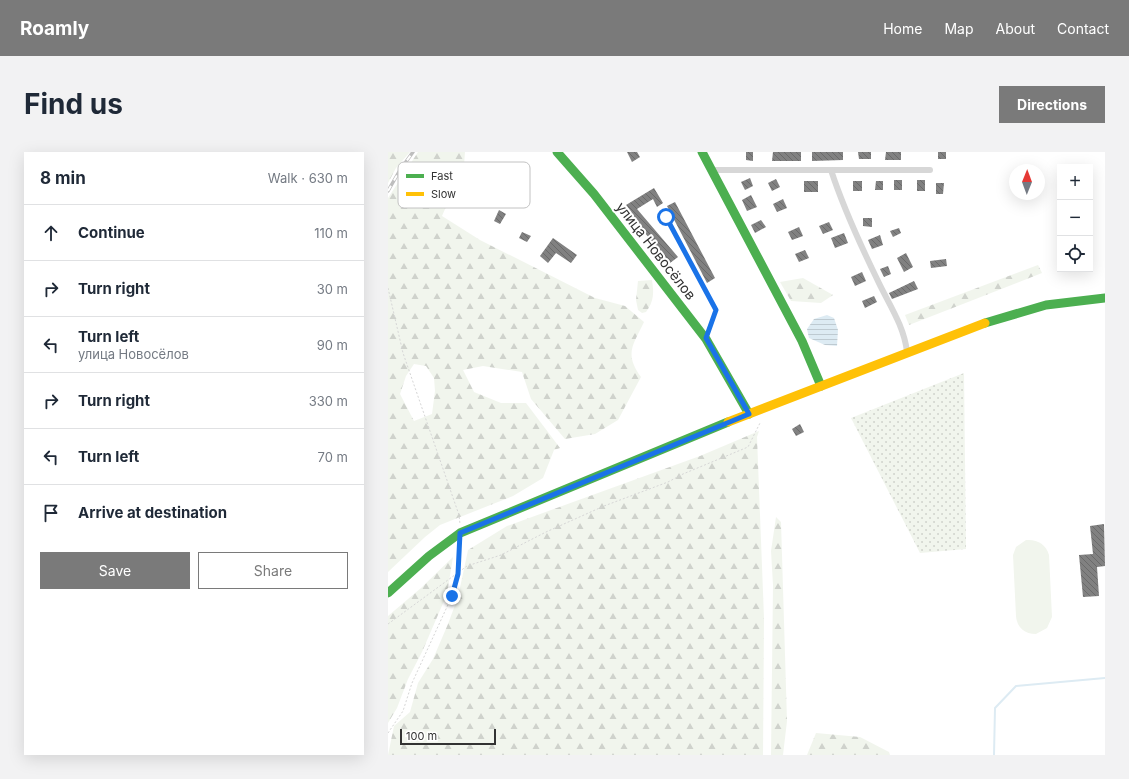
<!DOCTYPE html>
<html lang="en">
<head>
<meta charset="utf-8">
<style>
	:root { --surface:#fff; --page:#f2f2f3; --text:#1f2937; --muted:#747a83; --line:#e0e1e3; --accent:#7a7a7a }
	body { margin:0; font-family:Inter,sans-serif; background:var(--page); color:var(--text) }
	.controls { position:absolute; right:12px; top:12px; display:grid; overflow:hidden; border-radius:0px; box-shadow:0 4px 16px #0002 }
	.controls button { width:36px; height:36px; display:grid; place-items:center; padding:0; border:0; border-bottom:1px solid var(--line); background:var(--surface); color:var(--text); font:20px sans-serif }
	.compass { position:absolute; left:621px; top:12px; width:36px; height:36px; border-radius:50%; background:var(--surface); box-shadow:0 4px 16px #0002; rotate:1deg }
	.scale { position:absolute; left:12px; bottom:10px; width:96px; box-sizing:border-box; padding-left:4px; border:2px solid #333; border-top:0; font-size:11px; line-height:14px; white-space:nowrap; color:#333; -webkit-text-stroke:3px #fff; paint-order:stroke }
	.stop { position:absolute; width:12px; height:12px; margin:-9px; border:3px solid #1a73e8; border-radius:50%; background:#fff }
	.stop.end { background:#1a73e8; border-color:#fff; box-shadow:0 1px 4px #0008 }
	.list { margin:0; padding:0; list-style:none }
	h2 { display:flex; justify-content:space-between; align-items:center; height:52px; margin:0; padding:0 16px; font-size:17px }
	h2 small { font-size:13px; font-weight:400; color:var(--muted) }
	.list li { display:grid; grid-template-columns:26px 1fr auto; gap:12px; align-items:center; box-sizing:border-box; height:56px; padding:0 16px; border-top:1px solid var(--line) }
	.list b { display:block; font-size:15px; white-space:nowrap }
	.list p { margin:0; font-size:13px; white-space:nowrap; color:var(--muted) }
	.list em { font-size:13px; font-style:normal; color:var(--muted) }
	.actions { display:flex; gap:8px; padding:12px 16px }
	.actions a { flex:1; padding:9px 0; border:1px solid var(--accent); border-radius:0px; text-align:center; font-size:14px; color:var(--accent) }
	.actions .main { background:var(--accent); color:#fff }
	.icon { flex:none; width:22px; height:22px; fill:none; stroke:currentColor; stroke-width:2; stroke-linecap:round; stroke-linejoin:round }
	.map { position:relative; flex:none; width:717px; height:603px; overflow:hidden; border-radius:0px }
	header { display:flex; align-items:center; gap:24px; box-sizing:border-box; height:56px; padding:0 20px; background:var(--accent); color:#fff }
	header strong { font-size:19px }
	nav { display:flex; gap:22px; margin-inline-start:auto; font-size:14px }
	.intro { display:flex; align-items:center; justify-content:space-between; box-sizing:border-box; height:96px; padding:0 24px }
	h1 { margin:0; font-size:28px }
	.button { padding:10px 18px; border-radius:0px; background:var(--accent); color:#fff; font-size:14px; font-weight:700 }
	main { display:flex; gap:24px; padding:0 24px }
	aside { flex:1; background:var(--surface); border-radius:0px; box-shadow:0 4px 16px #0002 }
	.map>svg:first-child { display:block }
</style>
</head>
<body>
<header>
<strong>Roamly</strong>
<nav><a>Home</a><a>Map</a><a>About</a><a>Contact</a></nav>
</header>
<div class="intro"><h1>Find us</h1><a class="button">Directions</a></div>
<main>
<aside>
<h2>8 min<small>Walk · 630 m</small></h2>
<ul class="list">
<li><svg class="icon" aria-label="ahead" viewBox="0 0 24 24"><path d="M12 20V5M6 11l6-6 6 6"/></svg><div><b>Continue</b></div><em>110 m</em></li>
<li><svg class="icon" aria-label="right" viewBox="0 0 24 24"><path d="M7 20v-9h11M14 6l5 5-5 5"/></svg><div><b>Turn right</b></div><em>30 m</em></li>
<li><svg class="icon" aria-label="left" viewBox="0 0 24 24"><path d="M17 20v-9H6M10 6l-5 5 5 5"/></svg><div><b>Turn left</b><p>улица Новосёлов</p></div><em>90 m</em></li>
<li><svg class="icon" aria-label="right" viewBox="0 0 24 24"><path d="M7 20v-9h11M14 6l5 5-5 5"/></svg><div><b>Turn right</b></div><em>330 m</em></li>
<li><svg class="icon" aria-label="left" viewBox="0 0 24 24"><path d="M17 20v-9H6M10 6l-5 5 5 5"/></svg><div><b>Turn left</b></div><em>70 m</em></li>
<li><svg class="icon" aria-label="arrive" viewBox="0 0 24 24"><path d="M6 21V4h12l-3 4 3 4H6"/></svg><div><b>Arrive at destination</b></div></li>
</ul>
<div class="actions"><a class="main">Save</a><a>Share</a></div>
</aside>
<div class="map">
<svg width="717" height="603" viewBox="0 0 717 603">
	<defs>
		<pattern id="grass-dots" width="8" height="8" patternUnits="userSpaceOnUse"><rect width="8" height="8" fill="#f1f5ed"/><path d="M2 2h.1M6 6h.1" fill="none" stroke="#cfd2cc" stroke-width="1.8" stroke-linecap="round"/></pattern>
		<pattern id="forest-firs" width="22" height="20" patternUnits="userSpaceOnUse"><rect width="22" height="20" fill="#f1f5ed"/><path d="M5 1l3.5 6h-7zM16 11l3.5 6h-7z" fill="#cfd2cc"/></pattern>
		<pattern id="water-rules" width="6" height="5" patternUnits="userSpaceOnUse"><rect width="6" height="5" fill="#ddebf3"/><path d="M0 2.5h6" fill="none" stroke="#becad1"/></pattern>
		<pattern id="building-back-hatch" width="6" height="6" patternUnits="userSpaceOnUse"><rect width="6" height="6" fill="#818181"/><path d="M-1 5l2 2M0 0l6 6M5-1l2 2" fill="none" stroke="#6a6a6a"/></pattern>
	</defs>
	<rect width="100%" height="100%" fill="#fff"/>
	<polygon fill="url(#grass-dots)" points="576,221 578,397 532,401 463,266"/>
	<g fill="url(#forest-firs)" fill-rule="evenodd">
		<polygon points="0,0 22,0 8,16 0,31"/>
		<path d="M30,0H77L76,13L54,64L92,88L207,146L237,154L256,170C245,193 236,202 253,225L230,268L207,282L177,287L143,247L134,220L95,214L75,218L86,240L113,251H138L172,296L166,298L155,326L125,344L52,373L37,385L0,420V46ZM26,212L38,214L46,226L47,239L44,262L26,269L12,242L18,224Z"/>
		<polygon points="650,113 654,121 521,173 517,163"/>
		<polygon points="415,126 445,143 433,151 403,149 392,130"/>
		<path d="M264,128C266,141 266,149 258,160L254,161L250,158L248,148L250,129Z"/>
		<polygon points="371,279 369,285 376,466 375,603 0,603 6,574 22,560 30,531 45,507 60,472 70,445 80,398 119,374 312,304"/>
		<polygon points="388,365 393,370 399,569 395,603 383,603 385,433 383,399"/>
		<polygon points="65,405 59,442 34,500 20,527 9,556 0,571 0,464 33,436"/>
		<polygon points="428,581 472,585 501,600 502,603 419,603"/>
	</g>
	<path fill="#f1f5ed" d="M638,388C649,387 658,392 661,403L664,465L659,476L648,482C637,482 629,476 628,464L625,403L628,395Z"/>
	<polygon fill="url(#water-rules)" points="439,163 446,166 450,178 449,194 437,193 421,186 419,177 426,167"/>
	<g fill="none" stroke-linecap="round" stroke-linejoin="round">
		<polyline stroke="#ddebf3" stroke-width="2" points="606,603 607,556 628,534 717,526"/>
	</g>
	<g fill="url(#building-back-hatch)">
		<polygon points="239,0 249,0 252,5 244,10"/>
		<polygon points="358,0 365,0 365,9 358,8"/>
		<polygon points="385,0 413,0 413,9 384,9"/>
		<polygon points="424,0 455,0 455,8 424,9"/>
		<polygon points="470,0 483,0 483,7 471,7"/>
		<polygon points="498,0 513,0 513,8 497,8"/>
		<rect x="550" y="0" width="8" height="7"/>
		<polygon points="362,26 365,34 357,38 353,30"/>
		<polygon points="388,27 392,35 384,39 380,31"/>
		<rect x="506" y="28" width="8" height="10"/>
		<rect x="529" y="28" width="8" height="11"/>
		<rect x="416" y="29" width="14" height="11"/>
		<rect x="465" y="29" width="9" height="10"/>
		<polygon points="488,29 495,29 495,38 487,38"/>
		<polygon points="548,31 556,31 555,42 548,42"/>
		<polygon points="266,36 275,51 269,55 265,47 249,57 290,105 282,111 241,62 243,60 238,53"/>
		<polygon points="363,43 369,55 359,59 354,48"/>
		<polygon points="395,47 399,56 389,60 385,52"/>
		<polygon points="287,50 327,126 319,131 279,54"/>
		<polygon points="111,58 118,62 112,72 106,69"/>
		<polygon points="475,66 484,66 484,75 475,74"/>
		<polygon points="373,68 378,75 367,81 363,73"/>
		<polygon points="441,70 445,78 435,82 431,74"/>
		<polygon points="411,75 415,84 404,88 400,80"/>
		<polygon points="511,76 513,81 505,85 502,79"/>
		<polygon points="134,80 143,84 139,90 131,86"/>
		<polygon points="456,81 460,91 447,96 443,86"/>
		<polygon points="492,83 495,93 484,97 480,88"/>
		<polygon points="165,86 189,103 183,111 168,101 160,111 152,104"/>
		<polygon points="417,98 421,106 411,110 407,102"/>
		<polygon points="518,101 525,115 516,120 509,106"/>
		<polygon points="558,107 559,114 543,116 542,109"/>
		<polygon points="500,114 503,122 496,125 492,117"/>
		<polygon points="474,120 478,129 467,134 463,125"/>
		<polygon points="526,129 530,137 504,147 501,141"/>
		<polygon points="486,144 489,150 477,156 474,149"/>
		<polygon points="412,272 416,280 408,284 404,277"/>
		<polygon points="716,372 717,414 709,415 711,444 695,445 691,403 705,402 702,374"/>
	</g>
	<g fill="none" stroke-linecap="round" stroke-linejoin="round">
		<g stroke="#d6d6d6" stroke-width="1" stroke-dasharray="2 2" stroke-linecap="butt">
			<polyline points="0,136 15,201 71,363 72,372"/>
			<polyline points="0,472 79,414 113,403 158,380 216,354 280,330 295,322 360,295 372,271"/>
			<polyline points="0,581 15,559 24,531 64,444 70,422 72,392"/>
		</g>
		<polyline stroke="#d7d7d7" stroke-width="3" points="278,65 328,158 319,185"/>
		<g stroke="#d7d7d7" stroke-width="6">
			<polyline points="324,18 542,18"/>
			<path d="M443,18C455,55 472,92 489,127C500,151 516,173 519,200"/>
		</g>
		<g stroke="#4caf50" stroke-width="9">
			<polyline points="169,0 206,42 318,187 361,262"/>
			<polyline points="314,0 414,189 433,234"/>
			<polyline points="597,171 658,153 717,146"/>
			<polyline points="0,441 41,404 72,381 340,270"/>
		</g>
		<polyline stroke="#ffc107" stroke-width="9" points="340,270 597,171"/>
		<g stroke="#bebebe" stroke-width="3.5">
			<polyline id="rail" points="0,39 12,18 25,0"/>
		</g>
		<use href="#rail" stroke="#fff" stroke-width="2" stroke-dasharray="6" stroke-linecap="butt"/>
	</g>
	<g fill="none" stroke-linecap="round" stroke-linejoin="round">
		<polyline stroke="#1a73e8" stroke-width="5" points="64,444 70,422 72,381 361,262 318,186 328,158 278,65"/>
	</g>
	<g text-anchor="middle" stroke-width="4" stroke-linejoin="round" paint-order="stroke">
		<g font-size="14" fill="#333" stroke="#fff">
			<text transform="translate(268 99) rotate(52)" y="5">улица Новосёлов</text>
		</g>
	</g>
	<rect x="10" y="10" width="132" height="46" rx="6" fill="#fff" stroke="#c2c2c2" stroke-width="1"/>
	<rect x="18" y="22" width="18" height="4" fill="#4caf50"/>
	<rect x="18" y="40" width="18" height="4" fill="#ffc107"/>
	<g font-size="11" fill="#333">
		<text x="43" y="28">Fast</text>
		<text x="43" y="46">Slow</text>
	</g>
</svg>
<div class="controls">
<button>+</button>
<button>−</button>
<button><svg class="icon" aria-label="locate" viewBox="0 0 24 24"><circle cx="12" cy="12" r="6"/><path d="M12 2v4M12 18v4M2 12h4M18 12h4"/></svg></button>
</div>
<svg class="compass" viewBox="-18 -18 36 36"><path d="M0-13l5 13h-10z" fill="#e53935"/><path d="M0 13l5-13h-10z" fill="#747a83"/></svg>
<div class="scale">100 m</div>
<div class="stop" style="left:278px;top:65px"></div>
<div class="stop end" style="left:64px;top:444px"></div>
</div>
</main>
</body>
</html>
